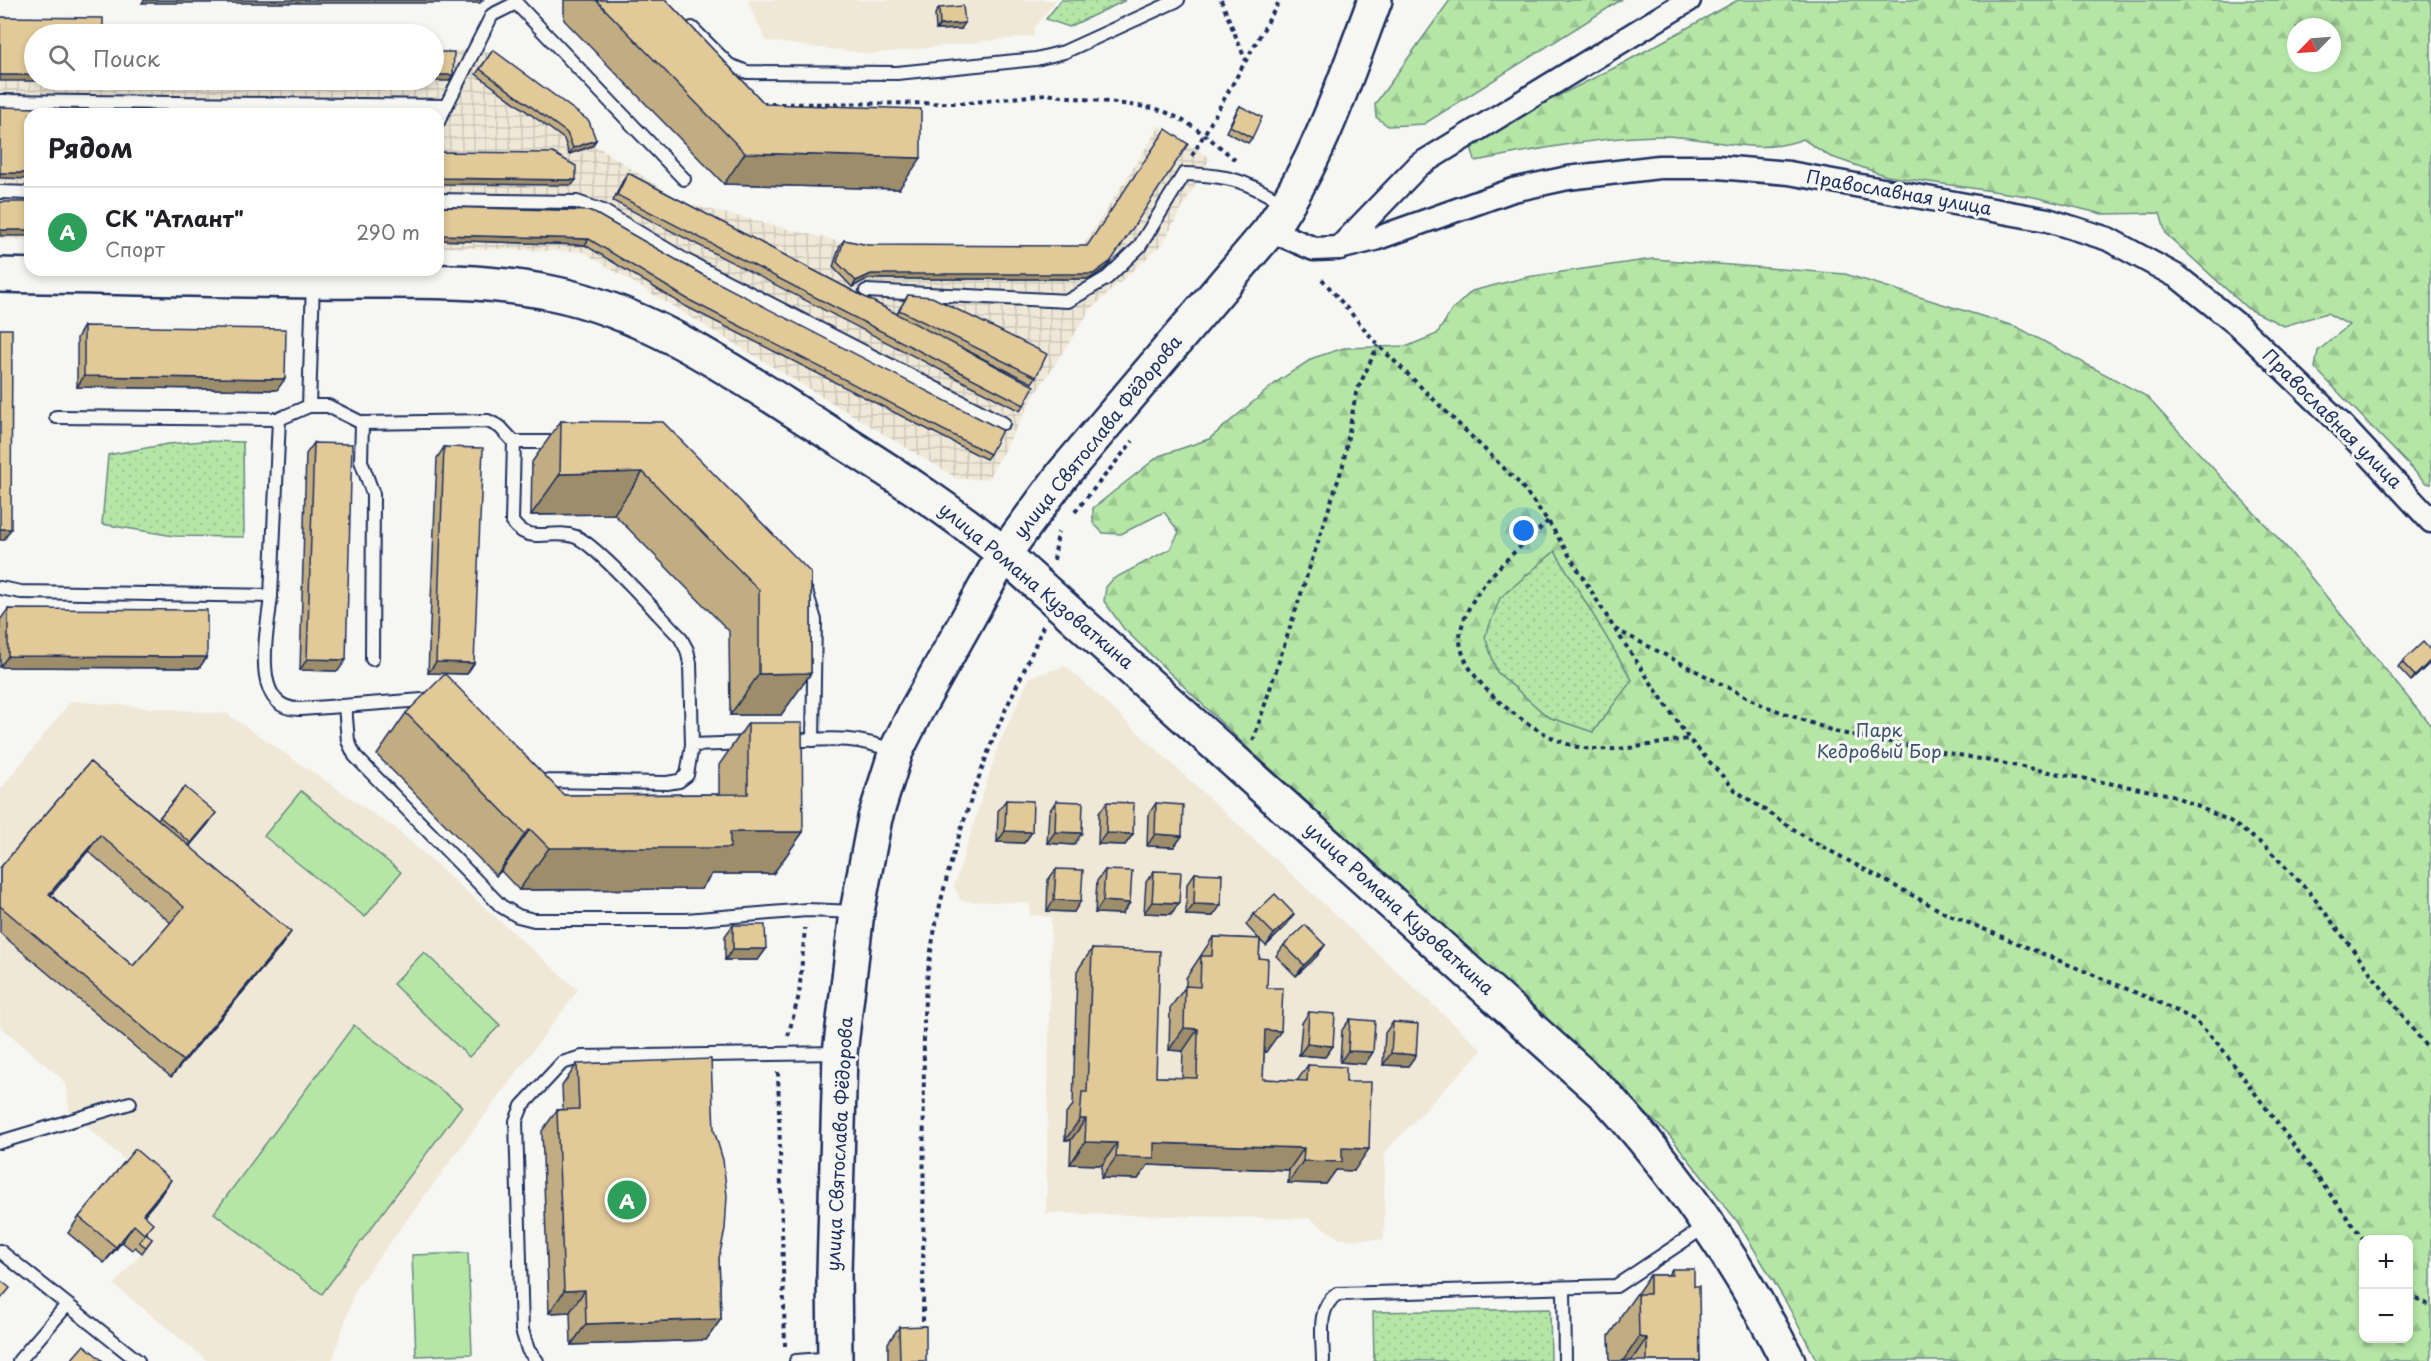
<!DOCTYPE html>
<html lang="ru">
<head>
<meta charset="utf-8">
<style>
	:root { --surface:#fff; --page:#f6f6f6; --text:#202124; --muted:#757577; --line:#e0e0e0; --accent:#0f766e }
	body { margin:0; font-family:"Playpen Sans",sans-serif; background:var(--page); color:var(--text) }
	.controls { position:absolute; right:18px; bottom:18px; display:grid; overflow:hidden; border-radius:12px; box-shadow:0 3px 9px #0003 }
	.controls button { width:54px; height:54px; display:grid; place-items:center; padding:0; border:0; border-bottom:2px solid var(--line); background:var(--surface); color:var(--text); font:30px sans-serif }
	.compass { position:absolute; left:2287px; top:18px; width:54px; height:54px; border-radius:50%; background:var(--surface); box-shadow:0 3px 9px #0003; rotate:245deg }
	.you { position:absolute; left:1524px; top:531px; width:21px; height:21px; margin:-15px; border:4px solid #fff; border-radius:50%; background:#1a73e8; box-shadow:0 0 0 9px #1a73e833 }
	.badge { display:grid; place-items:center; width:39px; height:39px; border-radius:50%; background:var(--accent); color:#fff; font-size:20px; font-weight:700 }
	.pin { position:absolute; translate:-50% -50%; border:3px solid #fff; box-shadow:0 2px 6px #0006 }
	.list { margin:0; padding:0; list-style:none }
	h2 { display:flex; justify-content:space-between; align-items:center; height:78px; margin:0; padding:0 24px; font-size:26px }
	h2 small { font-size:20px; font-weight:400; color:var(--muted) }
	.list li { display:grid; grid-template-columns:39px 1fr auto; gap:18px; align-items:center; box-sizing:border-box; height:90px; padding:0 24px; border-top:2px solid var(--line) }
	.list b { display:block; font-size:22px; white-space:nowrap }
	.list p { margin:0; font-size:20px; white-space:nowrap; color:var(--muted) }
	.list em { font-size:20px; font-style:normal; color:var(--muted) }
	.icon { flex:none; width:33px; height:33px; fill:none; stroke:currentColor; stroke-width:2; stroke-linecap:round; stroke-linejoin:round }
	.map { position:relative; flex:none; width:2431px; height:1361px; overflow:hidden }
	.search { position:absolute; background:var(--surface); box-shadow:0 3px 9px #0003; left:24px; top:24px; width:420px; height:66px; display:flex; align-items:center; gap:15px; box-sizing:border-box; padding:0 21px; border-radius:33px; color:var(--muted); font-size:22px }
	.panel { position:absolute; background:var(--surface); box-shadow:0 3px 9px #0003; left:24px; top:108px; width:420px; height:168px; border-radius:18px }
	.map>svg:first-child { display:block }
</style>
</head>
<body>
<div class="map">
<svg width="2431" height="1361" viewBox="0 0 2431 1361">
	<defs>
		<pattern id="industrial-grid" width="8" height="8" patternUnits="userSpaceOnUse" patternTransform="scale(1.5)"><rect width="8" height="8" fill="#f0e8d7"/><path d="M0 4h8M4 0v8" fill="none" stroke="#cdc7bb"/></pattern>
		<pattern id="forest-firs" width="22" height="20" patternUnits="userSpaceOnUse" patternTransform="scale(1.5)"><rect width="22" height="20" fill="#b5e6a6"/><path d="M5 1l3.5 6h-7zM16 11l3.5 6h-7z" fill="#9bc691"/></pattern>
		<pattern id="park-dots" width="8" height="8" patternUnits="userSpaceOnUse" patternTransform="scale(1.5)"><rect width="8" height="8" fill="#b5e6a6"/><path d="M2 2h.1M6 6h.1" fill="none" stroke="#9bc691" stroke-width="1.8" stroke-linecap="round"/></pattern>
	</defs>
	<rect width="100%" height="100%" fill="#f6f6f2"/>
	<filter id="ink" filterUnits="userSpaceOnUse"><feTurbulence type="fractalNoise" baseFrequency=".0167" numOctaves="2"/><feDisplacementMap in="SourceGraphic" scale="12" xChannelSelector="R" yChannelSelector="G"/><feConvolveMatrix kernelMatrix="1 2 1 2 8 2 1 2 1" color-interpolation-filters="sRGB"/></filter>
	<g filter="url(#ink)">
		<g fill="#f0e8d7">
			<polygon points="747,0 1056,0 1034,29 1034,36 870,54 766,41"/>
			<polygon points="1066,666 1482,1050 1385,1152 1384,1240 1340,1239 1310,1219 1046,1213 1051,917 1030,915 1030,903 961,901 954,886 998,746 1030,677"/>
			<polygon points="71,701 227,714 395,828 578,990 356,1288 332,1361 208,1361 114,1285 148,1245 126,1161 69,1111 67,1089 62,1079 0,1026 0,790"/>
		</g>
		<polygon fill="url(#industrial-grid)" points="0,22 103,22 103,34 34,34 34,80 434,80 434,51 490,51 589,123 595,145 684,203 865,248 1081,249 1160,126 1210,158 1163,243 1091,309 1034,396 988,479 958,479 583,252 438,247 438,114 30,114 30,240 0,239"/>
		<g fill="#b5e6a6" stroke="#688a82" stroke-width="1.5">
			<polygon points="301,791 401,872 365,917 264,836"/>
			<polygon points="424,952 500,1025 469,1057 393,984"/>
			<polygon points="354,1025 462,1106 322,1294 214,1213"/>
			<polygon points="468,1253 472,1354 416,1356 412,1255"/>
		</g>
		<g fill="url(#forest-firs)" stroke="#688a82" stroke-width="1.5" fill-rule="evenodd">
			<polygon points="1450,0 1621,0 1424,124 1388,126 1376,117 1375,104"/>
			<path d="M1738,0H2431V484L2426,483L2315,368L2318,351L2349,325L2327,313L2284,326L2247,308L2166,234L2160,213L2102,214L2034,197L1887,176L1829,156L1803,139C1755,158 1707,135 1658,136C1597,137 1535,150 1475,161L1471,146L1514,118L1618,66ZM2296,27H2332V63H2296Z"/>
			<path d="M1653,259L1845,274L2017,327L2146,396L2288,549L2431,726V1361H1817L1786,1302L1737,1221L1670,1136L1545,1018L1250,750L1124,629L1104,601L1106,587L1113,579L1170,549L1179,532L1164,512L1121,534L1103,533L1093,523V508L1159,456L1209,439L1278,381L1313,358L1344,348L1408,346L1437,334L1452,310L1472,291L1527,277ZM2364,1240H2408V1338H2364Z"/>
		</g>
		<g fill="url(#park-dots)" stroke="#688a82" stroke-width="1.5">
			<polygon points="1061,0 1126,0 1069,27 1046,19"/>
			<polygon points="203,441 243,442 244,537 174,536 102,524 108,455 168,444"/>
			<polygon points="1555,551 1632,680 1593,732 1548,717 1497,672 1485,637 1500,598"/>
			<polygon points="1550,1309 1551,1361 1374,1361 1373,1312"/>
		</g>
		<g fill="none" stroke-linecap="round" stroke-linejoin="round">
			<g stroke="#1b2f5e" stroke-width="16">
				<g id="lane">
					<polyline points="516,0 516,3 684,179"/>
					<polyline points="692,28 729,65 747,72 897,73 1036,59 1064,52 1178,0"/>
					<polyline points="0,101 446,106"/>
					<polyline points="438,122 492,15 516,3"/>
					<polyline points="0,192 30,193"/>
					<polyline points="438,200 577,202 603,211 683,259 1003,423"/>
					<path d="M866,291L1068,301L1107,278L1139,247L1184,174C1229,175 1247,181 1286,205"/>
					<polyline points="309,406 328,406 362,423 488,421 500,427 514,442"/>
					<polyline points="56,417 279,419"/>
					<polyline points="362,423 361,461 373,494 372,659"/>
					<path d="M560,442H514L512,521C527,546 553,528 576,537C597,545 660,617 680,637L687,650L690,663L692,745"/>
					<polyline points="0,588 21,592 271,596 279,419 309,406 313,282"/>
					<polyline points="806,591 815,620 813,740"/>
					<path d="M271,596C268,629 248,711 301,709L436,699"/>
					<polyline points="345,706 348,741 355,756 501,906 518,916 534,920 686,920 807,910 856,912"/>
					<path d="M786,741C831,739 851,735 895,751"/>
					<polyline points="535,778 543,781 667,783 679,781 687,775 692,745 750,743"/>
					<polyline points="0,1142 130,1103"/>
					<polyline points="0,1251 138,1361"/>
					<polyline points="1564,1288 1565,1361"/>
					<polyline points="19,1361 67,1305"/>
					<polyline points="537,1361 528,1350 522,1330 516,1121 522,1106 562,1063 582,1057 839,1053"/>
					<polyline points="796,1361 834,1358"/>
					<path d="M1323,1361C1323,1338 1316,1308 1337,1294L1616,1286L1706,1226"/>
				</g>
			</g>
			<g stroke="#1b2f5e" stroke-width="27">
				<g id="street">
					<polyline points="1270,230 1314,249 1339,248 1375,239 1513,190 1568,178 1659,167 1718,167 1789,173 2048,220 2108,239 2178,277 2239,326 2340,423 2431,521"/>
					<polyline points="1339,248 1419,165 1689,0"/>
				</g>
			</g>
			<g stroke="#1b2f5e" stroke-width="38">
				<g id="secondary">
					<path d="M0,275C105,277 209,280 314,281C392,282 474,277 552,293C647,312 731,370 812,422C878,464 943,504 1004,554L1606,1096C1679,1176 1739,1264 1788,1361"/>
					<path d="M835,1361L834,1273L840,1053L857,912L875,818L896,751L916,711L1004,554L1063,474L1270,230C1319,160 1345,79 1375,0"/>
				</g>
			</g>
			<g stroke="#1b2f5e" stroke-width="4" stroke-dasharray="4.5 4.5" stroke-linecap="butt">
				<polyline points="1221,0 1245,59"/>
				<path d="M762,104L968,103L1046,94L1154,108C1186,118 1210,138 1235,160"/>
				<polyline points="1192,156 1280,0"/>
				<polyline points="1322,279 1378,345 1520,484 1548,521 1614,628 1689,739 1736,791 1810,840 1945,913 2156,1001 2195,1020 2220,1046 2364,1240"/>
				<polyline points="1075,512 1133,441"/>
				<path d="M1548,521C1517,551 1471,585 1461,630C1450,675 1533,734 1571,745C1579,748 1590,749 1598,749C1627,751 1660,742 1689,739"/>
				<polyline points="1054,560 1058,532"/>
				<polyline points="1615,629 1762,705 1836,732 2172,795 2230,821 2266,847 2311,894 2431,1053"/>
				<polyline points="1253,741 1343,465 1356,393 1378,345"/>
				<polyline points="788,1036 799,995 805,928"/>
				<polyline points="778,1072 785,1346"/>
				<polyline points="2408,1294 2431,1306"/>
				<path d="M923,1330L924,1016C929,918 959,830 993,739C1008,701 1028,665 1043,626"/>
			</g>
			<use href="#lane" stroke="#f6f6f2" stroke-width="12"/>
			<use href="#street" stroke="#f6f6f2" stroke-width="22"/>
			<use href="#secondary" stroke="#f6f6f2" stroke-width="33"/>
		</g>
		<g fill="#c2ad83" stroke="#1b2f5e" stroke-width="1.5" fill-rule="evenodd">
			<polygon points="564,0 666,0 765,104 899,189 724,184 564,20"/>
			<polygon points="939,8 961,29 936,30 935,14"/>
			<polygon points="493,50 596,140 592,146 569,154 564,139 476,74"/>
			<polygon points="1240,106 1252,138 1248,143 1226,132 1236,112"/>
			<polygon points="628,173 897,314 908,295 1036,377 1032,383 962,348 1024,405 1020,411 613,201 624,178"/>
			<polygon points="441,207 591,211 701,274 990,454 986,459 685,306 585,245 438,240 438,212"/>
			<polygon points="844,240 868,245 1107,267 1089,279 867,279 852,287 833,267 840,245"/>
			<polygon points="84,326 277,390 77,387 77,338"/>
			<polygon points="561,421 811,573 811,673 781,715 730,715 729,631 614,514 531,515 532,462"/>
			<polygon points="314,443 338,671 300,670 306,454"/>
			<polygon points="444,447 474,663 467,674 428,673 437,458"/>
			<polygon points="8,609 207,657 199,668 0,667 0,620"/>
			<polygon points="2431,651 2431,662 2411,681 2398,667 2402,662"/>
			<polygon points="406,713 564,795 719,794 719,765 748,723 803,832 773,874 712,874 701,889 519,890 501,871 496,876 377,755"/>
			<path d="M90,762L158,819L185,787L208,824L189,846L279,949L171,1077L0,933V868ZM88,851L171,923L133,966L51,895Z"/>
			<polygon points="1006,800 1032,832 1024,843 997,842 998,811"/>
			<polygon points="1056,801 1074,845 1047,843 1049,812"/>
			<polygon points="1107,802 1133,834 1125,845 1098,844 1099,813"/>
			<polygon points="1156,803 1182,836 1174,847 1147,846 1148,815"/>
			<polygon points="1056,869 1074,912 1047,911 1048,880"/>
			<polygon points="1105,870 1122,914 1095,913 1097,881"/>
			<polygon points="1154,871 1179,903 1171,914 1144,913 1146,882"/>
			<polygon points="1195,873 1213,916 1186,915 1187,884"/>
			<polygon points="1254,914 1286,926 1266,946 1260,940 1259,958 1266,1052 1264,1052 1263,1079 1297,1081 1308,1065 1346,1082 1354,1171 1336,1170 1326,1184 1288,1183 1289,1170 1148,1165 1138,1179 1101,1178 1102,1165 1070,1164 1071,1140 1065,1140 1066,1114 1073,1105 1077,971 1092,949 1156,1077 1182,1078 1183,1051 1169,1050 1170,1008 1186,986 1186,978 1213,937 1259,939 1246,925"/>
			<polygon points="733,925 766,949 758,960 725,960 725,936"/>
			<polygon points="1284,945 1325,945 1317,956 1296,976 1276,956"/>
			<polygon points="1309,1012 1333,1046 1325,1057 1299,1055 1302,1023"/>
			<polygon points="1350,1019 1373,1052 1365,1064 1340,1062 1342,1030"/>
			<polygon points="1393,1022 1416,1055 1408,1066 1383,1065 1385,1033"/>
			<polygon points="577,1064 719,1258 721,1319 706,1340 571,1345 570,1312 549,1313 542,1131 557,1110 563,1109 562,1086"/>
			<polygon points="160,1196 144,1215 146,1233 152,1239 142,1253 135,1247 132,1250 122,1242 104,1263 68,1233 79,1217"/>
			<polygon points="1672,1269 1694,1286 1700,1361 1610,1361 1609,1336 1620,1320 1620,1317 1650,1275 1668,1275"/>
			<polygon points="899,1327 926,1361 888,1361 888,1343"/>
		</g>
		<g fill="#9e8d6a" stroke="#1b2f5e" stroke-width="1.5">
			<polygon points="144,0 483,0 480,3 142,3"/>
			<polygon points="965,23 961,29 936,30 940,25"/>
			<polygon points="0,75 34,75 34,80 434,80 434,75 453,75 449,81 0,81"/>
			<polygon points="596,140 592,146 569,154 573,148"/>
			<polygon points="745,153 921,158 899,189 724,184"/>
			<polygon points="0,173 30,173 30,179 0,178"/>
			<polygon points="438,178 576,180 572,185 438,184"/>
			<rect x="0" y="230" width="30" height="6"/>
			<polygon points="441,235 589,239 585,245 438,240"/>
			<polygon points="1111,261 1107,267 1089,279 867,279 852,287 856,281 871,274"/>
			<polygon points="84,376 285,379 277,390 77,387"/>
			<polygon points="643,472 614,514 531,515 560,474"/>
			<polygon points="0,529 11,529 4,540 0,540"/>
			<polygon points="8,656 207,657 199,668 0,667"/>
			<polygon points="307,659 346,660 338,671 300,670"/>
			<polygon points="2431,660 2431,662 2411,681 2415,676"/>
			<polygon points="436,662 474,663 467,674 428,673"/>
			<polygon points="811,673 781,715 730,715 759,674"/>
			<polygon points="216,813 208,824 183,854 191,843"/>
			<polygon points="530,829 501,871 496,876 525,834"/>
			<polygon points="1005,831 1032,832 1024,843 997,842"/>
			<polygon points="730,832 803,832 773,874 712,874 701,889 519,890 549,848"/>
			<polygon points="1055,832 1082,833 1074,845 1047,843"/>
			<polygon points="1106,833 1133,834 1125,845 1098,844"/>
			<polygon points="1155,834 1182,836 1174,847 1147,846"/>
			<polygon points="100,835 88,851 38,910 49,894"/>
			<polygon points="1054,900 1081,901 1074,912 1047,911"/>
			<polygon points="1103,901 1130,903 1122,914 1095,913"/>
			<polygon points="1152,902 1179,903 1171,914 1144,913"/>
			<polygon points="1194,904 1221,905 1213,916 1186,915"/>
			<polygon points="1294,914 1286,926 1266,946 1274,934"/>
			<polygon points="291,932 279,949 171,1077 183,1061"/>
			<polygon points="1325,945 1317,956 1296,976 1304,965"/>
			<polygon points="733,949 766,949 758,960 725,960"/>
			<polygon points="1184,1028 1198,1029 1183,1051 1169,1050"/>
			<polygon points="1265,1030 1281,1031 1266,1052 1250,1052"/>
			<polygon points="1307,1044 1333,1046 1325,1057 1299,1055"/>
			<polygon points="1348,1051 1373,1052 1365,1064 1340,1062"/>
			<polygon points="1391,1053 1416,1055 1408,1066 1383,1065"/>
			<polygon points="1080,1119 1086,1119 1071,1140 1065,1140"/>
			<polygon points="1085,1142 1117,1143 1102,1165 1070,1164"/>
			<polygon points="1154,1143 1304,1148 1289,1170 1148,1165 1138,1179 1101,1178 1116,1157"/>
			<polygon points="1342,1148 1369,1149 1354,1171 1336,1170 1326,1184 1288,1183 1303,1161"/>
			<polygon points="171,1180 160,1196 135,1226 143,1214"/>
			<polygon points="134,1225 122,1242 104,1263 116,1247"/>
			<polygon points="585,1290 570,1312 549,1313 564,1291"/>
			<polygon points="721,1319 706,1340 571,1345 586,1324"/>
			<polygon points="1639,1337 1647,1338 1631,1361 1623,1361"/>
		</g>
		<g fill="#e2c998" stroke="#1b2f5e" stroke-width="1.5" fill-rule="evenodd">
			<polygon points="596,0 666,0 765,104 921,109 921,158 745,153"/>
			<polygon points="963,6 965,23 940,25 939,8"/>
			<polygon points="0,17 103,18 103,34 34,34 34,75 0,75"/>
			<polygon points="493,50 589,121 596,140 573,148 567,133 480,69"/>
			<polygon points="434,52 454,52 453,75 434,75"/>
			<polygon points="1240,106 1262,117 1252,138 1230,126"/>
			<polygon points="0,107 252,114 30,114 30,173 0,173"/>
			<polygon points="1166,129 1188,144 1111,261 1093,274 871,274 856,281 837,262 844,240 868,245 1087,246"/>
			<polygon points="439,152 553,153 576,166 576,180 438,178"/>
			<polygon points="628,173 1034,386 1024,405 617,195"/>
			<rect x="0" y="202" width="30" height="28"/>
			<polygon points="441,207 591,211 701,274 1002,430 990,454 689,300 589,239 441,235"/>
			<polygon points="908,295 932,297 1047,354 1036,377 899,310"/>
			<polygon points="84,326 286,329 285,379 84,376"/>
			<polygon points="0,329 12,329 11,529 0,529"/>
			<polygon points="561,421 663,422 811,573 811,673 759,674 759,590 643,472 560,474"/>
			<polygon points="314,443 352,444 346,660 307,659"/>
			<polygon points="444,447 483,448 474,663 436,662"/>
			<polygon points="8,609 207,610 207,657 8,656"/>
			<polygon points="2423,642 2431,651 2431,660 2415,676 2402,662"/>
			<polygon points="445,674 564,795 748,794 748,723 802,723 803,832 730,832 730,848 549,848 530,829 525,834 406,713"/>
			<path d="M90,762L291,932L183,1061L0,906V868ZM100,835L184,907L133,966L49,894Z"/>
			<polygon points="185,787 216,813 191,843 160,817"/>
			<polygon points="1006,800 1033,801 1032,832 1005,831"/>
			<polygon points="1056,801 1083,802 1082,833 1055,832"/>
			<polygon points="1107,802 1134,803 1133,834 1106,833"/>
			<polygon points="1156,803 1183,805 1182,836 1155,834"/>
			<polygon points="1056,869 1083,870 1081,901 1054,900"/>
			<polygon points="1105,870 1132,871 1130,903 1103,901"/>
			<polygon points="1154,871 1181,872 1179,903 1152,902"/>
			<polygon points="1195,873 1222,874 1221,905 1194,904"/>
			<polygon points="1275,894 1294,914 1274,934 1254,914"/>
			<polygon points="733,925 765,925 766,949 733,949"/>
			<polygon points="1305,925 1325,945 1304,965 1284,945"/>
			<polygon points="1213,937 1260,939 1259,958 1268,959 1267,988 1283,988 1281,1031 1265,1030 1263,1079 1307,1081 1308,1065 1346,1067 1346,1082 1371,1082 1369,1149 1342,1148 1342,1162 1303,1161 1304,1148 1154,1143 1154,1158 1116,1157 1117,1143 1085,1142 1086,1119 1080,1119 1082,1092 1087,1092 1092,949 1160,951 1156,1077 1197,1078 1198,1029 1184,1028 1185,986 1200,987 1201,956 1212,956"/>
			<polygon points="1309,1012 1335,1014 1333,1046 1307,1044"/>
			<polygon points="1350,1019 1375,1021 1373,1052 1348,1051"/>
			<polygon points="1393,1022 1418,1024 1416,1055 1391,1053"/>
			<polygon points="711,1059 714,1130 723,1160 727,1196 725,1229 719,1258 721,1319 586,1324 585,1290 564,1291 557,1110 579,1109 577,1064"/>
			<polygon points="135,1149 171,1180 143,1214 153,1223 144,1234 134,1225 116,1247 79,1217"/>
			<polygon points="146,1233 152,1239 146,1247 139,1242"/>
			<polygon points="1672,1269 1694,1269 1694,1286 1699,1286 1700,1361 1647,1361 1647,1338 1639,1337 1638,1294 1650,1294 1650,1275 1672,1275"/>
			<polygon points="0,1280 10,1288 0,1300"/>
			<polygon points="926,1326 926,1361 900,1361 899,1327"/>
			<polygon points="84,1345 103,1361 70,1361"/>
		</g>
	</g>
	<g text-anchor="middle" stroke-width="6" stroke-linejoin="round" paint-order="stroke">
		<g font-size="18" fill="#1b2f5e" stroke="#f6f6f2">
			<text transform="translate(1899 193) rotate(10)" y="6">Православная улица</text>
			<text transform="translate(2332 419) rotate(45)" y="6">Православная улица</text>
			<text transform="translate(1098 437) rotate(-51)" y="6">улица Святослава Фёдорова</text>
			<text transform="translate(1036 586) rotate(40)" y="6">улица Романа Кузоваткина</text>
			<text transform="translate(1399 909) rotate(42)" y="6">улица Романа Кузоваткина</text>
			<text transform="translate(840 1144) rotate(-87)" y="6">улица Святослава Фёдорова</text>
		</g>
		<g font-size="18" fill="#3a546c" stroke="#f6f6f2">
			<text x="1879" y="737">Парк<tspan x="1879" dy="21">Кедровый Бор</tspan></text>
		</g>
	</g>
</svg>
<div class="controls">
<button>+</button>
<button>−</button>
</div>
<svg class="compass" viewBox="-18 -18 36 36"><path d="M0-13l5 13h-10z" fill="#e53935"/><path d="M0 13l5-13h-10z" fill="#757577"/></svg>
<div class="you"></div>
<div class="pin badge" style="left:627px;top:1200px;background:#2e9e5b">A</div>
<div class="search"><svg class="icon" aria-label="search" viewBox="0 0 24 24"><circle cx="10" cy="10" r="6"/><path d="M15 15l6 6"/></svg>Поиск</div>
<section class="panel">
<h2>Рядом<small></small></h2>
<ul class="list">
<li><span class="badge" style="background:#2e9e5b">A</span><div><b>СК &quot;Атлант&quot;</b><p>Спорт</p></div><em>290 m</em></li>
</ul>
</section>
</div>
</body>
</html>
